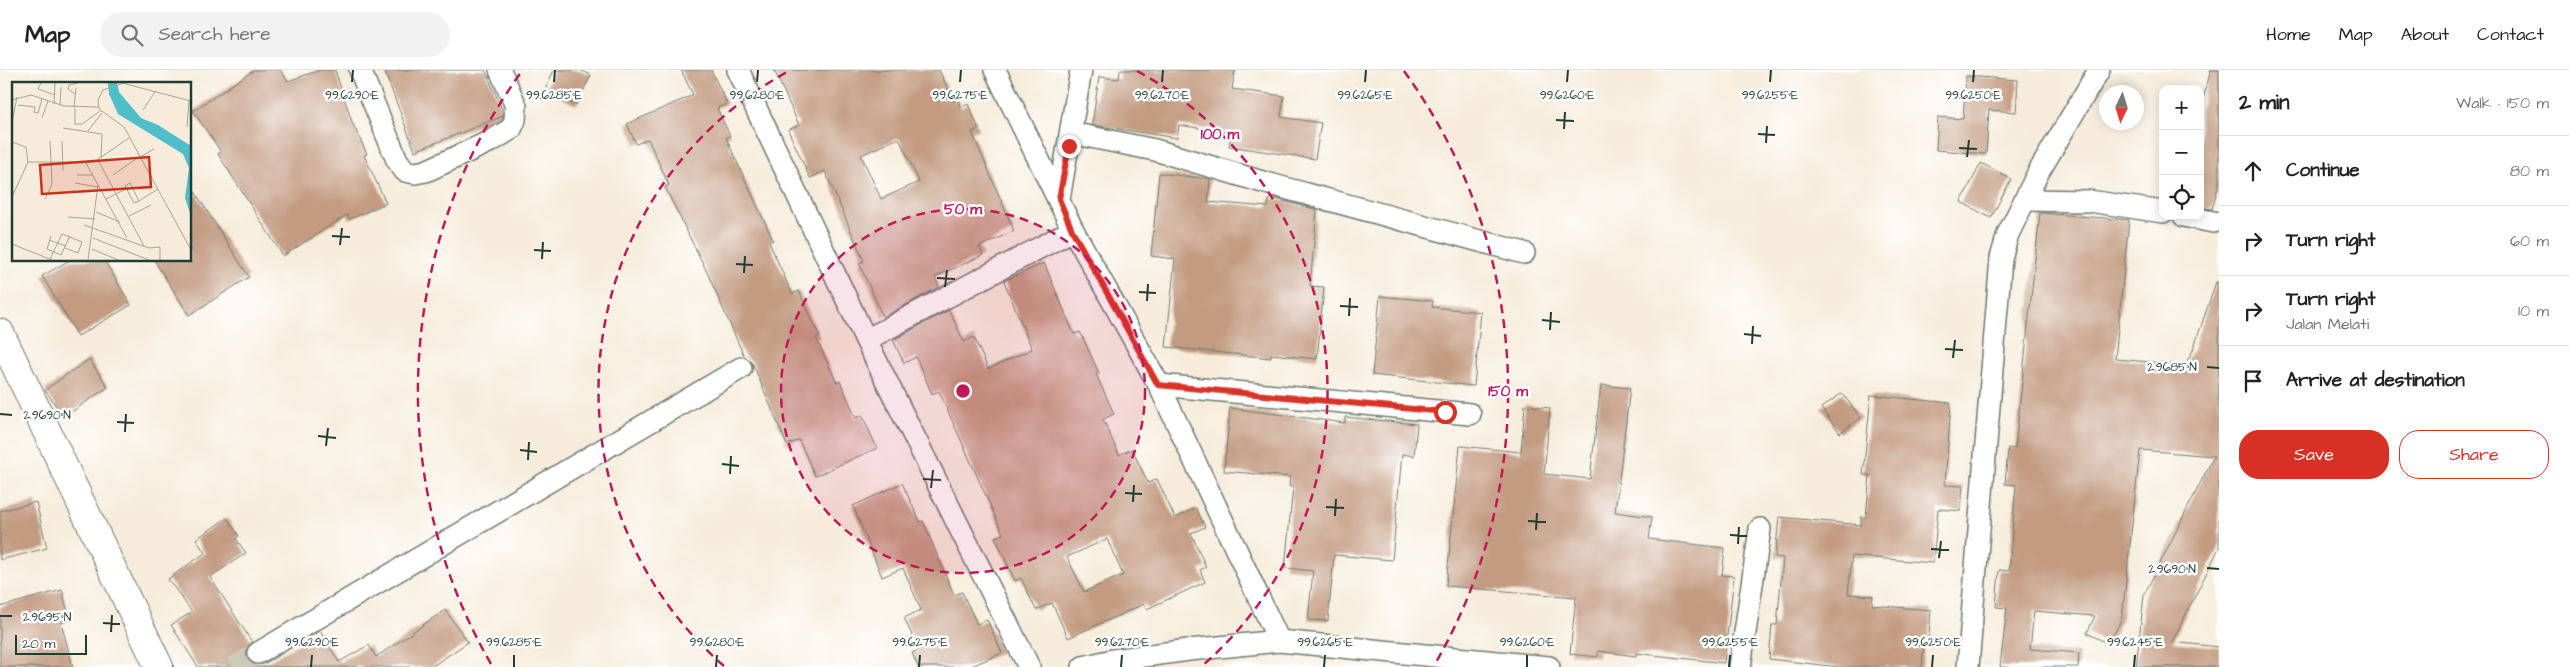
<!DOCTYPE html>
<html lang="en">
<head>
<meta charset="utf-8">
<style>
	:root { --surface:#fff; --page:#f2f2f2; --text:#222; --muted:#767676; --line:#e0e0e0; --accent:#d93025 }
	body { margin:0; font-family:"Architects Daughter",sans-serif; background:var(--page); color:var(--text) }
	.controls { position:absolute; right:15px; top:15px; display:grid; overflow:hidden; border-radius:10px; box-shadow:0 2px 12px #0003 }
	.controls button { width:45px; height:45px; display:grid; place-items:center; padding:0; border:0; border-bottom:1px solid var(--line); background:var(--surface); color:var(--text); font:25px sans-serif }
	.compass { position:absolute; left:2099px; top:15px; width:45px; height:45px; border-radius:50%; background:var(--surface); box-shadow:0 2px 12px #0003; rotate:184deg }
	.scale { position:absolute; left:15px; bottom:12px; width:72px; box-sizing:border-box; padding-left:5px; border:2px solid #1f3d34; border-top:0; font-size:14px; line-height:18px; white-space:nowrap; color:#1f3d34; -webkit-text-stroke:4px #fff; paint-order:stroke }
	.stop { position:absolute; width:15px; height:15px; margin:-11px; border:4px solid #d93025; border-radius:50%; background:#fff }
	.stop.end { background:#d93025; border-color:#fff; box-shadow:0 1px 5px #0008 }
	.list { margin:0; padding:0; list-style:none }
	h2 { display:flex; justify-content:space-between; align-items:center; height:65px; margin:0; padding:0 20px; font-size:21px }
	h2 small { font-size:16px; font-weight:400; color:var(--muted) }
	.list li { display:grid; grid-template-columns:32px 1fr auto; gap:15px; align-items:center; box-sizing:border-box; height:70px; padding:0 20px; border-top:1px solid var(--line) }
	.list b { display:block; font-size:19px; white-space:nowrap }
	.list p { margin:0; font-size:16px; white-space:nowrap; color:var(--muted) }
	.list em { font-size:16px; font-style:normal; color:var(--muted) }
	.actions { display:flex; gap:10px; padding:15px 20px }
	.actions a { flex:1; padding:11px 0; border:1px solid var(--accent); border-radius:20px; text-align:center; font-size:18px; color:var(--accent) }
	.actions .main { background:var(--accent); color:#fff }
	.icon { flex:none; width:28px; height:28px; fill:none; stroke:currentColor; stroke-width:2; stroke-linecap:round; stroke-linejoin:round }
	.map { position:relative; flex:none; width:2219px; height:597px; overflow:hidden }
	header { display:flex; align-items:center; gap:30px; box-sizing:border-box; height:70px; padding:0 25px; background:var(--surface); border-bottom:1px solid var(--line) }
	header strong { font-size:24px }
	nav { display:flex; gap:28px; margin-inline-start:auto; font-size:18px }
	.search { width:350px; height:45px; background:var(--page); display:flex; align-items:center; gap:12px; box-sizing:border-box; padding:0 18px; border-radius:28px; color:var(--muted); font-size:19px }
	main { display:flex }
	aside { flex:1; background:var(--surface) }
	.map>svg:first-child { display:block }
</style>
</head>
<body>
<header>
<strong>Map</strong>
<div class="search"><svg class="icon" aria-label="search" viewBox="0 0 24 24"><circle cx="10" cy="10" r="6"/><path d="M15 15l6 6"/></svg>Search here</div>
<nav><a>Home</a><a>Map</a><a>About</a><a>Contact</a></nav>
</header>
<main>
<div class="map">
<svg width="2219" height="597" viewBox="0 0 2219 597">
	<rect width="100%" height="100%" fill="#fff"/>
	<filter id="ink" filterUnits="userSpaceOnUse"><feTurbulence type="fractalNoise" baseFrequency=".02" numOctaves="2"/><feDisplacementMap in="SourceGraphic" scale="10" xChannelSelector="R" yChannelSelector="G"/><feConvolveMatrix kernelMatrix="1 2 1 2 8 2 1 2 1" color-interpolation-filters="sRGB"/></filter>
	<filter id="wash" filterUnits="userSpaceOnUse"><feTurbulence type="fractalNoise" baseFrequency=".0096" numOctaves="4" result="noise"/><feDisplacementMap in="SourceGraphic" scale="20" xChannelSelector="R" yChannelSelector="G"/><feGaussianBlur stdDeviation="1.12" result="paint"/><feColorMatrix in="noise" values="0 0 0 0 0 0 0 0 0 0 0 0 0 0 0 0 0 1.4 0 .05"/><feComposite in="paint" operator="in"/></filter>
	<g filter="url(#wash)">
		<rect width="100%" height="100%" fill="#f7ecdb"/>
		<g id="blocks">
			<g fill="#c39b81" fill-rule="evenodd">
				<polygon points="254,0 280,0 288,11 320,0 335,0 352,52 367,84 364,85 386,133 350,149 347,145 283,186 218,84 221,82 193,41"/>
				<polygon points="384,0 485,0 503,41 503,46 415,81"/>
				<polygon points="554,0 580,0 591,5 576,35 545,20"/>
				<polygon points="681,0 711,0 727,34 717,38 730,66 726,68 773,170 769,172 792,224 799,221 820,267 816,268 837,313 840,311 856,348 862,345 877,378 815,406 799,370 787,375 752,292 744,286 706,200 665,117 669,115 648,69 636,74 627,54 693,25"/>
				<path d="M774,0H939L954,32L958,30L961,38L968,34L979,59L972,62L1014,161L979,177L983,185L935,207L939,217L883,247L859,193L864,191L825,101L810,108L788,60L799,55ZM899,68L919,112L881,129L861,85Z"/>
				<polygon points="1120,0 1235,0 1232,19 1284,26 1281,47 1321,53 1315,89 1229,76 1231,63 1179,55 1177,68 1092,55 1099,7 1119,9"/>
				<polygon points="2211,0 2219,0 2219,113 2212,139 2200,137 2200,40"/>
				<polygon points="1966,6 2018,10 2016,42 1989,40 1986,84 1936,80 1938,47 1963,49"/>
				<polygon points="1981,93 2011,109 1991,148 1961,132"/>
				<polygon points="1159,103 1210,109 1208,132 1268,137 1269,130 1272,128 1317,140 1310,216 1324,217 1317,289 1271,284 1271,288 1166,277 1175,189 1151,186"/>
				<polygon points="190,114 249,207 189,245 154,190 190,190"/>
				<polygon points="2040,143 2129,150 2115,289 2185,295 2193,280 2216,212 2219,213 2219,478 2172,572 2219,577 2219,597 2136,597 2144,525 2214,386 2140,380 2122,548 2109,574 2087,563 2095,546 2034,541 2030,579 2079,583 2078,597 2000,597 2007,538 1996,537 1999,500 2009,501 2016,415 2005,414 2008,378 2015,379"/>
				<polygon points="70,190 104,190 131,235 78,266 42,206"/>
				<path d="M1044,193L1074,264L1080,262L1099,303L1096,304L1114,344L1103,349L1119,385L1132,379L1148,413L1157,409L1175,448L1196,438L1205,457L1191,463L1206,497L1200,500L1205,512L1147,539L1144,534L1068,568L1052,533L1036,540L1021,508L1015,511L995,467L1003,464L939,321L932,324L916,287L904,293L893,270L949,240L964,272L974,267L988,299L1032,279L1004,211ZM1107,469L1123,505L1084,522L1067,487Z"/>
				<polygon points="1380,226 1433,231 1432,237 1481,242 1474,316 1372,305"/>
				<polygon points="89,289 108,317 64,347 45,320"/>
				<polygon points="1601,315 1630,318 1615,442 1652,447 1649,469 1725,478 1722,505 1734,506 1724,593 1636,583 1636,586 1598,581 1598,587 1570,584 1576,527 1446,516 1460,376 1521,382 1525,335 1550,338 1544,404 1590,409"/>
				<polygon points="1842,323 1861,348 1840,363 1821,338"/>
				<polygon points="1871,325 1951,333 1945,415 1963,416 1961,441 1938,439 1933,493 1852,486 1848,524 1873,526 1872,535 1931,540 1928,576 1924,575 1922,597 1839,597 1769,589 1772,555 1777,555 1783,488 1775,487 1779,447 1861,455 1861,447 1866,447 1870,405 1863,405"/>
				<polygon points="1230,338 1345,353 1345,347 1417,354 1414,386 1402,384 1392,490 1334,485 1328,551 1308,550 1313,501 1285,498 1293,417 1289,416 1290,407 1224,401"/>
				<polygon points="902,413 920,452 923,451 954,525 962,522 977,554 987,550 1002,583 969,597 918,597 912,583 919,580 904,548 921,540 903,498 882,507 853,436"/>
				<polygon points="36,432 47,478 0,490 0,441"/>
				<polygon points="227,448 239,466 236,469 246,483 210,507 252,572 246,584 252,594 264,594 320,561 339,592 369,575 376,587 445,540 468,572 431,597 198,597 171,555 192,542 168,509 205,483 196,469"/>
				<polygon points="62,520 70,550 61,553 73,597 0,597 0,537"/>
			</g>
		</g>
	</g>
	<g filter="url(#ink)">
		<use href="#blocks" fill-opacity="0" stroke="#6b7a6e" stroke-width="1"/>
		<g fill="none" stroke-linecap="round" stroke-linejoin="round">
			<polyline stroke="#ccc9ba" stroke-width="21" stroke-dasharray="21 11" stroke-linecap="butt" points="233,597 258,583"/>
			<g stroke="#6b7a6e" stroke-width="24">
				<g id="street">
					<polyline points="360,0 397,90 405,101 415,103 426,101 493,70 511,59 515,50 516,36 500,0"/>
					<polyline points="738,0 866,270 1029,597"/>
					<polyline points="995,0 1073,160 1159,315 1279,571"/>
					<polyline points="1071,63 1155,80 1266,113 1524,183"/>
					<polyline points="1059,129 1081,0"/>
					<polyline points="2026,130 2089,131 2163,142"/>
					<polyline points="2184,146 2213,152"/>
					<polyline points="866,270 1073,160"/>
					<polyline points="1159,315 1470,344"/>
					<polyline points="258,583 741,298"/>
					<polyline points="1083,597 1113,590 1189,580 1279,571 1549,597"/>
					<polyline points="1740,597 1760,459"/>
					<polyline points="1968,597 2001,188 2008,164 2038,103 2099,0"/>
				</g>
			</g>
			<g stroke="#6b7a6e" stroke-width="30">
				<polyline id="secondary" points="0,263 159,597"/>
			</g>
			<use href="#street" stroke="#fff" stroke-width="21"/>
			<use href="#secondary" stroke="#fff" stroke-width="28"/>
		</g>
	</g>
	<g fill="none" stroke-linecap="round" stroke-linejoin="round" filter="url(#ink)">
		<polyline stroke="#d93025" stroke-width="6" points="1069,76 1059,129 1072,160 1158,315 1445,342"/>
	</g>
	<path fill="none" stroke="#1f3d34" stroke-width="2" d="M352,12L353,0M554,12L555,0M757,12L758,0M960,12L961,0M1162,12L1163,0M1365,12L1366,0M1567,12L1568,0M1770,12L1771,0M1973,12L1974,0M1556,50L1574,51M1564,59L1565,42M1758,64L1775,65M1766,73L1767,56M1959,78L1977,79M1967,87L1969,70M332,166L350,167M340,175L342,158M534,180L551,181M542,189L543,172M736,194L753,195M744,203L745,186M937,208L955,209M945,217L947,200M1139,222L1156,223M1147,231L1148,214M1340,236L1358,237M1349,246L1350,228M1542,250L1560,252M1550,260L1551,242M1744,264L1761,266M1752,274L1753,256M1945,279L1963,280M1953,288L1955,270M2207,297L2219,298M0,344L12,345M117,352L134,353M125,362L126,344M318,366L336,368M326,376L328,358M520,380L537,382M528,390L529,372M722,394L739,396M730,404L731,386M923,409L941,410M931,418L933,400M1125,423L1142,424M1133,432L1134,415M1326,437L1344,438M1335,446L1336,429M1528,451L1546,452M1536,460L1537,443M1730,465L1747,466M1738,474L1739,457M1931,479L1949,480M1939,488L1941,471M2207,498L2219,499M0,546H12M103,553L120,554M111,562L112,545M311,597L312,585M514,597V585M716,597L717,585M919,597L920,585M1121,597L1122,585M1324,597L1325,585M1527,597V585M1729,597L1730,585M1932,597L1933,585M2134,597L2135,585"/>
	<circle cx="963" cy="321" r="182" fill="#c2185b" fill-opacity=".12"/>
	<g fill="none" stroke="#c2185b" stroke-width="2.5" stroke-dasharray="9 6">
		<circle cx="963" cy="321" r="182"/>
		<path d="M724 596A364 364 0 0 1 789 1M1137 1A364 364 0 0 1 1202 596"/>
		<path d="M491 594A545 545 0 0 1 522 1M1404 1A545 545 0 0 1 1435 594"/>
	</g>
	<g transform="translate(12 12)">
		<rect width="179" height="179" fill="#f7ecdb"/>
		<path d="M96,1H105L107,10L129,36L146,43L179,64V134L173,116L177,86L171,72L106,32L97,12Z" fill="#50bdca"/>
		<path fill="none" stroke="#a1a698" stroke-width="1" d="M29,1L26,7L43,13M110,1L179,19M112,1L91,8L86,18L87,27L112,45L179,168M63,12L56,7L57,3L66,1M0,18L19,13L52,24L86,25M42,22L43,1M6,23L23,25L22,30L26,31L30,17M48,23L49,5M62,25L64,6M63,26V42H70L88,29M131,28L143,10M30,36L36,19M0,40L5,15M175,45L177,19M51,46L90,52L89,76M76,49L90,31M50,59L51,88M0,60L14,65L16,80M128,75L142,67M86,78L132,164M74,81L115,156M65,93H81M101,93L124,77M63,101L86,105M0,115L16,80H82L117,56M33,117L40,102L38,59M94,117L114,107M127,119L118,101L113,104L122,121L127,119L146,107M84,130L108,140M117,134L139,123M56,135L83,137M72,143L137,166L148,165V178M50,152L70,160L66,171L53,166M39,154L35,167L49,173L58,154M81,156L137,178M37,158L54,164M0,162L40,178M80,167L106,178M38,177L50,152M76,178L86,103"/>
		<path fill="#c8321e" fill-opacity="0.15" stroke="#c8321e" stroke-width="2.5" d="M137,75L139,105L30,112L28,83Z"/>
		<rect width="179" height="179" fill="none" stroke="#1f3d34" stroke-width="2.5"/>
	</g>
	<g font-size="12" text-anchor="middle" fill="#1f3d34" stroke="#fff" stroke-width="5" stroke-linejoin="round" paint-order="stroke">
		<text x="352" y="29">99.6290°E</text>
		<text x="554" y="29">99.6285°E</text>
		<text x="757" y="29">99.6280°E</text>
		<text x="960" y="29">99.6275°E</text>
		<text x="1162" y="29">99.6270°E</text>
		<text x="1365" y="29">99.6265°E</text>
		<text x="1567" y="29">99.6260°E</text>
		<text x="1770" y="29">99.6255°E</text>
		<text x="1973" y="29">99.6250°E</text>
		<text x="2172" y="301">2.9685°N</text>
		<text x="47" y="349">2.9690°N</text>
		<text x="2172" y="503">2.9690°N</text>
		<text x="47" y="551">2.9695°N</text>
		<text x="312" y="576">99.6290°E</text>
		<text x="514" y="576">99.6285°E</text>
		<text x="717" y="576">99.6280°E</text>
		<text x="920" y="576">99.6275°E</text>
		<text x="1122" y="576">99.6270°E</text>
		<text x="1325" y="576">99.6265°E</text>
		<text x="1527" y="576">99.6260°E</text>
		<text x="1730" y="576">99.6255°E</text>
		<text x="1933" y="576">99.6250°E</text>
		<text x="2135" y="576">99.6245°E</text>
	</g>
	<circle cx="963" cy="321" r="8" fill="#c2185b" stroke="#fff" stroke-width="2.5"/>
	<g font-size="15" text-anchor="middle" font-weight="bold" fill="#c2185b" stroke="#fff" stroke-width="5" stroke-linejoin="round" paint-order="stroke">
		<text x="1220" y="69">100 m</text>
		<text x="963" y="144">50 m</text>
		<text x="1508" y="326">150 m</text>
	</g>
</svg>
<div class="controls">
<button>+</button>
<button>−</button>
<button><svg class="icon" aria-label="locate" viewBox="0 0 24 24"><circle cx="12" cy="12" r="6"/><path d="M12 2v4M12 18v4M2 12h4M18 12h4"/></svg></button>
</div>
<svg class="compass" viewBox="-18 -18 36 36"><path d="M0-13l5 13h-10z" fill="#e53935"/><path d="M0 13l5-13h-10z" fill="#767676"/></svg>
<div class="scale">20 m</div>
<div class="stop" style="left:1445px;top:342px"></div>
<div class="stop end" style="left:1069px;top:76px"></div>
</div>
<aside>
<h2>2 min<small>Walk · 150 m</small></h2>
<ul class="list">
<li><svg class="icon" aria-label="ahead" viewBox="0 0 24 24"><path d="M12 20V5M6 11l6-6 6 6"/></svg><div><b>Continue</b></div><em>80 m</em></li>
<li><svg class="icon" aria-label="right" viewBox="0 0 24 24"><path d="M7 20v-9h11M14 6l5 5-5 5"/></svg><div><b>Turn right</b></div><em>60 m</em></li>
<li><svg class="icon" aria-label="right" viewBox="0 0 24 24"><path d="M7 20v-9h11M14 6l5 5-5 5"/></svg><div><b>Turn right</b><p>Jalan Melati</p></div><em>10 m</em></li>
<li><svg class="icon" aria-label="arrive" viewBox="0 0 24 24"><path d="M6 21V4h12l-3 4 3 4H6"/></svg><div><b>Arrive at destination</b></div></li>
</ul>
<div class="actions"><a class="main">Save</a><a>Share</a></div>
</aside>
</main>
</body>
</html>
